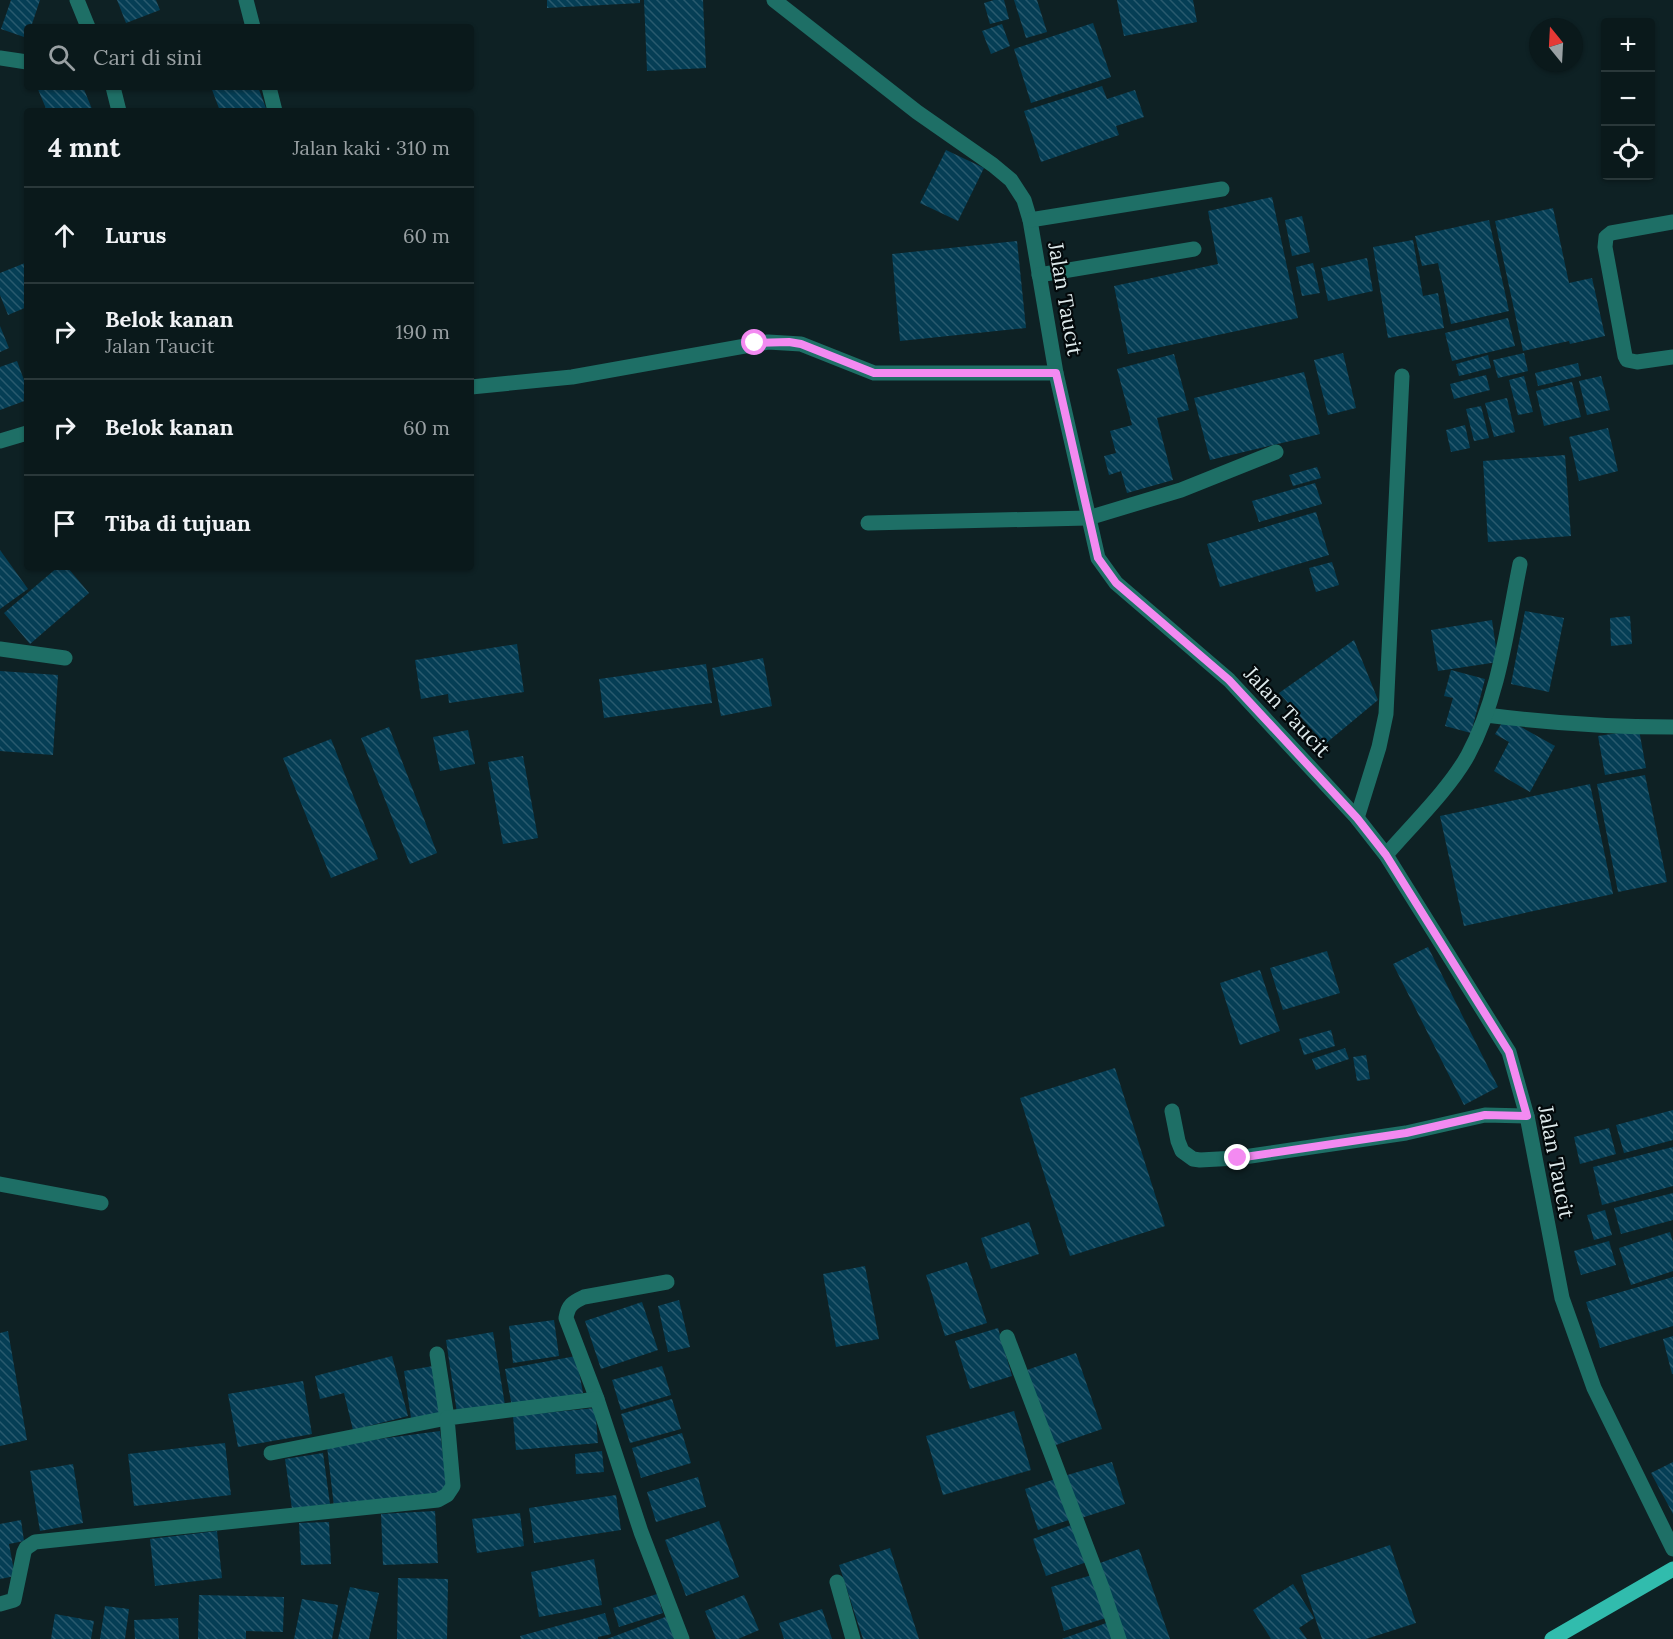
<!DOCTYPE html>
<html lang="id">
<head>
<meta charset="utf-8">
<style>
	:root { --surface:#0a191b; --page:#182628; --text:#f1f3f6; --muted:#99a0a3; --line:#2a383a }
	body { margin:0; font-family:Lora,serif; background:var(--page); color:var(--text) }
	.controls { position:absolute; right:18px; top:18px; display:grid; overflow:hidden; border-radius:6px; box-shadow:0 2px 4px #0004 }
	.controls button { width:54px; height:54px; display:grid; place-items:center; padding:0; border:0; border-bottom:2px solid var(--line); background:var(--surface); color:var(--text); font:30px sans-serif }
	.compass { position:absolute; left:1529px; top:18px; width:54px; height:54px; border-radius:50%; background:var(--surface); box-shadow:0 2px 4px #0004; rotate:342deg }
	.stop { position:absolute; width:18px; height:18px; margin:-14px; border:4px solid #f38af1; border-radius:50%; background:#fff }
	.stop.end { background:#f38af1; border-color:#fff; box-shadow:0 2px 6px #0008 }
	.list { margin:0; padding:0; list-style:none }
	h2 { display:flex; justify-content:space-between; align-items:center; height:78px; margin:0; padding:0 24px; font-size:26px }
	h2 small { font-size:20px; font-weight:400; color:var(--muted) }
	.list li { display:grid; grid-template-columns:39px 1fr auto; gap:18px; align-items:center; box-sizing:border-box; height:96px; padding:0 24px; border-top:2px solid var(--line) }
	.list b { display:block; font-size:22px; white-space:nowrap }
	.list p { margin:0; font-size:20px; white-space:nowrap; color:var(--muted) }
	.list em { font-size:20px; font-style:normal; color:var(--muted) }
	.icon { flex:none; width:33px; height:33px; fill:none; stroke:currentColor; stroke-width:2; stroke-linecap:round; stroke-linejoin:round }
	.map { position:relative; flex:none; width:1673px; height:1639px; overflow:hidden }
	.search { position:absolute; background:var(--surface); box-shadow:0 2px 4px #0004; left:24px; top:24px; width:450px; height:66px; display:flex; align-items:center; gap:15px; box-sizing:border-box; padding:0 21px; border-radius:6px; color:var(--muted); font-size:22px }
	.panel { position:absolute; background:var(--surface); box-shadow:0 2px 4px #0004; left:24px; top:108px; width:450px; height:462px; border-radius:6px }
	.map>svg:first-child { display:block }
</style>
</head>
<body>
<div class="map">
<svg width="1673" height="1639" viewBox="0 0 1673 1639">
	<defs>
		<pattern id="building-back-hatch" width="6" height="6" patternUnits="userSpaceOnUse" patternTransform="scale(1.5)"><rect width="6" height="6" fill="#053e55"/><path d="M-1 5l2 2M0 0l6 6M5-1l2 2" fill="none" stroke="#295a6e"/></pattern>
	</defs>
	<rect width="100%" height="100%" fill="#0e2124"/>
	<g fill="url(#building-back-hatch)">
		<polygon points="11,0 40,0 31,27 27,27 27,38 1,29"/>
		<polygon points="117,0 156,0 160,10 126,23"/>
		<polygon points="547,0 640,0 640,3 547,8"/>
		<polygon points="644,0 703,0 706,68 647,71"/>
		<polygon points="994,0 1004,0 1009,19 990,24 984,3"/>
		<polygon points="1014,0 1037,0 1047,32 1026,38"/>
		<polygon points="1117,0 1193,0 1197,22 1124,36"/>
		<polygon points="1093,23 1111,77 1031,103 1014,49"/>
		<polygon points="1002,24 1010,46 991,54 982,31"/>
		<polygon points="1102,86 1107,99 1135,90 1144,117 1116,126 1119,135 1041,162 1024,111"/>
		<polygon points="37,87 83,87 92,109 86,111 47,111"/>
		<polygon points="211,87 258,87 267,111 220,111"/>
		<polygon points="946,150 984,168 958,221 920,203"/>
		<polygon points="1272,197 1298,318 1128,354 1114,286 1218,264 1208,211"/>
		<polygon points="1553,208 1569,283 1592,278 1605,336 1570,344 1569,341 1523,351 1495,221"/>
		<polygon points="1302,216 1310,252 1292,256 1285,220"/>
		<polygon points="1489,220 1509,311 1451,324 1438,263 1422,266 1415,236"/>
		<polygon points="1413,240 1423,296 1438,293 1444,328 1388,338 1373,247"/>
		<polygon points="1017,241 1026,328 900,341 892,254"/>
		<polygon points="1367,258 1373,291 1328,301 1321,268"/>
		<polygon points="25,263 27,270 27,307 8,315 0,295 0,273"/>
		<polygon points="1313,263 1320,293 1302,296 1296,267"/>
		<polygon points="1508,318 1515,346 1452,361 1445,333"/>
		<polygon points="0,326 9,348 0,352"/>
		<polygon points="1343,353 1356,408 1328,415 1314,360"/>
		<polygon points="1524,353 1528,371 1498,378 1493,360"/>
		<polygon points="1174,354 1189,410 1157,418 1173,480 1127,493 1121,471 1109,475 1104,456 1116,453 1110,431 1132,425 1117,369"/>
		<polygon points="1488,355 1491,368 1459,376 1456,364"/>
		<polygon points="17,361 27,388 27,400 0,410 0,367"/>
		<polygon points="1578,363 1581,376 1538,386 1535,373"/>
		<polygon points="1304,372 1320,434 1210,460 1194,398"/>
		<polygon points="1486,375 1490,390 1454,399 1450,384"/>
		<polygon points="1524,376 1533,412 1518,415 1509,380"/>
		<polygon points="1601,376 1610,410 1587,415 1579,381"/>
		<polygon points="1572,382 1581,417 1544,426 1536,391"/>
		<polygon points="1507,398 1515,432 1494,437 1485,403"/>
		<polygon points="1481,406 1489,438 1474,441 1466,409"/>
		<polygon points="1465,425 1470,448 1451,452 1446,430"/>
		<polygon points="1608,428 1618,471 1579,481 1569,437"/>
		<polygon points="1565,455 1571,536 1488,542 1483,461"/>
		<polygon points="1317,467 1321,478 1293,486 1289,475"/>
		<polygon points="1315,483 1322,504 1259,522 1252,501"/>
		<polygon points="1316,512 1329,555 1220,587 1207,544"/>
		<polygon points="0,550 28,589 0,609"/>
		<polygon points="1332,562 1339,585 1316,592 1309,568"/>
		<polygon points="58,567 67,567 89,593 30,644 4,613"/>
		<polygon points="1525,611 1564,618 1549,692 1511,684"/>
		<polygon points="1630,616 1632,644 1611,646 1610,618"/>
		<polygon points="1492,620 1498,662 1438,671 1431,630"/>
		<polygon points="1354,640 1378,700 1325,744 1279,693"/>
		<polygon points="517,644 524,692 449,703 448,694 421,699 415,660"/>
		<polygon points="763,658 772,706 721,716 712,668"/>
		<polygon points="706,664 712,703 604,718 599,679"/>
		<polygon points="1451,670 1485,679 1471,733 1445,726 1453,698 1444,696"/>
		<polygon points="0,671 58,675 53,755 0,751"/>
		<polygon points="1505,718 1555,746 1530,792 1494,771 1509,742 1495,734"/>
		<polygon points="389,727 437,853 410,864 361,738"/>
		<polygon points="468,730 475,764 440,771 433,737"/>
		<polygon points="1639,730 1646,768 1605,775 1598,736"/>
		<polygon points="331,739 378,859 331,878 283,758"/>
		<polygon points="523,756 538,838 503,844 488,762"/>
		<polygon points="1645,775 1667,882 1618,892 1597,784"/>
		<polygon points="1590,784 1613,894 1464,926 1440,816"/>
		<polygon points="1428,947 1498,1087 1464,1105 1393,964"/>
		<polygon points="1327,951 1340,993 1283,1010 1270,968"/>
		<polygon points="1260,970 1280,1031 1240,1045 1220,983"/>
		<polygon points="1331,1030 1335,1046 1304,1055 1299,1039"/>
		<polygon points="1345,1048 1349,1059 1316,1070 1312,1059"/>
		<polygon points="1366,1055 1370,1079 1357,1081 1353,1057"/>
		<polygon points="1115,1068 1165,1226 1070,1256 1020,1098"/>
		<polygon points="1673,1110 1673,1140 1624,1153 1616,1125"/>
		<polygon points="1609,1128 1616,1154 1580,1164 1574,1137"/>
		<polygon points="1673,1147 1673,1186 1602,1205 1593,1167"/>
		<polygon points="1673,1193 1673,1220 1621,1234 1614,1208"/>
		<polygon points="1605,1210 1612,1235 1594,1240 1587,1215"/>
		<polygon points="1029,1222 1039,1254 991,1269 981,1238"/>
		<polygon points="1670,1232 1673,1242 1673,1271 1631,1285 1619,1248"/>
		<polygon points="1609,1241 1616,1265 1581,1275 1574,1251"/>
		<polygon points="967,1262 987,1323 945,1336 926,1275"/>
		<polygon points="865,1266 879,1339 836,1347 823,1274"/>
		<polygon points="1673,1277 1673,1326 1600,1348 1586,1302"/>
		<polygon points="679,1300 690,1347 668,1352 658,1306"/>
		<polygon points="642,1302 658,1350 601,1369 585,1321"/>
		<polygon points="554,1320 559,1356 513,1363 509,1326"/>
		<polygon points="998,1328 1012,1376 970,1389 955,1341"/>
		<polygon points="8,1331 27,1440 0,1446 0,1333"/>
		<polygon points="493,1332 505,1405 457,1413 446,1340"/>
		<polygon points="1673,1336 1673,1374 1672,1374 1663,1339"/>
		<polygon points="1076,1353 1102,1429 1053,1446 1027,1370"/>
		<polygon points="392,1356 408,1416 353,1430 344,1393 320,1399 315,1376"/>
		<polygon points="576,1356 583,1393 512,1407 505,1369"/>
		<polygon points="433,1366 440,1413 411,1418 404,1371"/>
		<polygon points="662,1366 671,1395 621,1410 612,1380"/>
		<polygon points="303,1381 312,1434 238,1447 228,1394"/>
		<polygon points="672,1399 681,1429 630,1443 621,1414"/>
		<polygon points="595,1408 598,1443 516,1450 513,1416"/>
		<polygon points="1014,1411 1031,1470 943,1495 926,1436"/>
		<polygon points="440,1431 448,1492 334,1507 327,1446"/>
		<polygon points="682,1433 691,1463 641,1478 632,1448"/>
		<polygon points="225,1443 231,1495 134,1506 128,1454"/>
		<polygon points="602,1451 604,1472 576,1474 575,1454"/>
		<polygon points="323,1453 330,1504 292,1509 285,1459"/>
		<polygon points="1112,1462 1125,1504 1078,1519 1064,1476"/>
		<polygon points="1673,1462 1673,1514 1651,1473"/>
		<polygon points="73,1464 83,1523 40,1531 30,1471"/>
		<polygon points="698,1477 706,1507 656,1522 647,1492"/>
		<polygon points="1055,1479 1069,1520 1038,1530 1025,1489"/>
		<polygon points="616,1495 621,1530 534,1543 529,1508"/>
		<polygon points="435,1511 438,1563 383,1565 381,1514"/>
		<polygon points="520,1513 524,1546 477,1553 472,1519"/>
		<polygon points="21,1520 24,1541 9,1544 15,1576 0,1579 0,1524"/>
		<polygon points="719,1521 739,1577 686,1596 665,1540"/>
		<polygon points="329,1522 331,1564 301,1565 299,1523"/>
		<polygon points="1074,1524 1087,1562 1046,1576 1033,1539"/>
		<polygon points="217,1531 222,1578 155,1586 150,1539"/>
		<polygon points="1390,1545 1416,1623 1366,1639 1322,1639 1301,1575"/>
		<polygon points="890,1548 919,1639 863,1639 839,1565"/>
		<polygon points="1139,1549 1170,1639 1126,1639 1100,1563"/>
		<polygon points="594,1559 602,1605 539,1617 531,1572"/>
		<polygon points="1092,1575 1106,1618 1064,1631 1051,1587"/>
		<polygon points="398,1578 448,1579 447,1639 397,1639"/>
		<polygon points="1293,1584 1314,1618 1299,1628 1307,1639 1271,1639 1253,1610"/>
		<polygon points="350,1587 379,1593 369,1639 338,1639"/>
		<polygon points="657,1594 663,1613 619,1627 613,1608"/>
		<polygon points="199,1595 284,1597 283,1632 246,1631 246,1639 198,1639"/>
		<polygon points="744,1595 759,1630 738,1639 716,1639 705,1611"/>
		<polygon points="302,1599 338,1605 332,1639 294,1639"/>
		<polygon points="105,1606 129,1609 125,1639 100,1639"/>
		<polygon points="822,1609 832,1639 784,1639 779,1623"/>
		<polygon points="605,1613 611,1634 598,1637 598,1639 521,1639 520,1636"/>
		<polygon points="55,1614 94,1621 91,1639 51,1639"/>
		<polygon points="668,1616 677,1639 607,1639"/>
		<polygon points="178,1618 179,1639 135,1639 134,1620"/>
		<polygon points="1109,1622 1115,1639 1062,1639"/>
	</g>
	<g fill="none" stroke-linecap="round" stroke-linejoin="round">
		<g stroke="#1e6f66" stroke-width="15">
			<polyline points="1673,222 1611,233 1606,237 1605,247 1625,356 1627,360 1637,362 1673,357"/>
			<polyline points="868,523 1088,518"/>
			<polyline points="1172,1111 1178,1141 1182,1151 1193,1159 1200,1160 1237,1158 1406,1133 1485,1115 1527,1116"/>
			<polyline points="0,1184 101,1203"/>
		</g>
		<g stroke="#1e6f66" stroke-width="15">
			<polyline points="77,0 88,27"/>
			<polyline points="246,0 253,27"/>
			<polyline points="774,0 917,112 993,165 1011,180 1024,200 1030,220 1056,373 1098,558 1116,583 1229,680 1357,818 1386,855 1509,1052 1527,1116 1562,1298 1594,1388 1673,1549"/>
			<polyline points="0,58 27,62"/>
			<polyline points="113,87 119,111"/>
			<polyline points="269,87 275,111"/>
			<polyline points="1030,220 1222,189"/>
			<polyline points="1039,275 1194,249"/>
			<polyline points="471,387 572,377 768,342 801,344 874,373 1056,373"/>
			<polyline points="0,441 27,433"/>
			<polyline points="1088,518 1181,490 1276,452"/>
			<polyline points="0,649 65,658"/>
			<path d="M1486,715C1549,723 1610,727 1673,727"/>
			<polyline points="1357,818 1379,747 1386,714 1402,376"/>
			<path d="M1386,855C1411,826 1450,788 1468,755C1499,697 1507,628 1520,564"/>
			<polyline points="1007,1337 1102,1588 1119,1639"/>
			<path d="M597,1399L566,1318C568,1305 573,1302 584,1297L667,1282"/>
			<polyline points="271,1453 447,1418 437,1354"/>
			<polyline points="837,1582 853,1639"/>
			<polyline points="0,1604 14,1600 24,1552 26,1548 35,1542 438,1500 447,1495 453,1486 447,1418 597,1399 641,1532 682,1639"/>
		</g>
		<polyline stroke="#31bcad" stroke-width="15" points="1552,1639 1673,1569"/>
	</g>
	<g fill="none" stroke-linecap="round" stroke-linejoin="round">
		<polyline stroke="#f38af1" stroke-width="8" points="755,343 789,342 801,344 874,373 1056,373 1098,558 1116,583 1229,680 1357,818 1386,855 1509,1052 1527,1116 1485,1115 1406,1133 1238,1158"/>
	</g>
	<g text-anchor="middle" stroke-width="4.5" stroke-linejoin="round" paint-order="stroke">
		<g font-size="21" fill="#deeaec" stroke="#03090b">
			<text transform="translate(1065 299) rotate(80)" y="7">Jalan Taucit</text>
			<text transform="translate(1287 712) rotate(47)" y="7">Jalan Taucit</text>
			<text transform="translate(1556 1162) rotate(79)" y="7">Jalan Taucit</text>
		</g>
	</g>
</svg>
<div class="controls">
<button>+</button>
<button>−</button>
<button><svg class="icon" aria-label="locate" viewBox="0 0 24 24"><circle cx="12" cy="12" r="6"/><path d="M12 2v4M12 18v4M2 12h4M18 12h4"/></svg></button>
</div>
<svg class="compass" viewBox="-18 -18 36 36"><path d="M0-13l5 13h-10z" fill="#e53935"/><path d="M0 13l5-13h-10z" fill="#99a0a3"/></svg>
<div class="stop" style="left:755px;top:343px"></div>
<div class="stop end" style="left:1238px;top:1158px"></div>
<div class="search"><svg class="icon" aria-label="search" viewBox="0 0 24 24"><circle cx="10" cy="10" r="6"/><path d="M15 15l6 6"/></svg>Cari di sini</div>
<section class="panel">
<h2>4 mnt<small>Jalan kaki · 310 m</small></h2>
<ul class="list">
<li><svg class="icon" aria-label="ahead" viewBox="0 0 24 24"><path d="M12 20V5M6 11l6-6 6 6"/></svg><div><b>Lurus</b></div><em>60 m</em></li>
<li><svg class="icon" aria-label="right" viewBox="0 0 24 24"><path d="M7 20v-9h11M14 6l5 5-5 5"/></svg><div><b>Belok kanan</b><p>Jalan Taucit</p></div><em>190 m</em></li>
<li><svg class="icon" aria-label="right" viewBox="0 0 24 24"><path d="M7 20v-9h11M14 6l5 5-5 5"/></svg><div><b>Belok kanan</b></div><em>60 m</em></li>
<li><svg class="icon" aria-label="arrive" viewBox="0 0 24 24"><path d="M6 21V4h12l-3 4 3 4H6"/></svg><div><b>Tiba di tujuan</b></div></li>
</ul>
</section>
</div>
</body>
</html>
